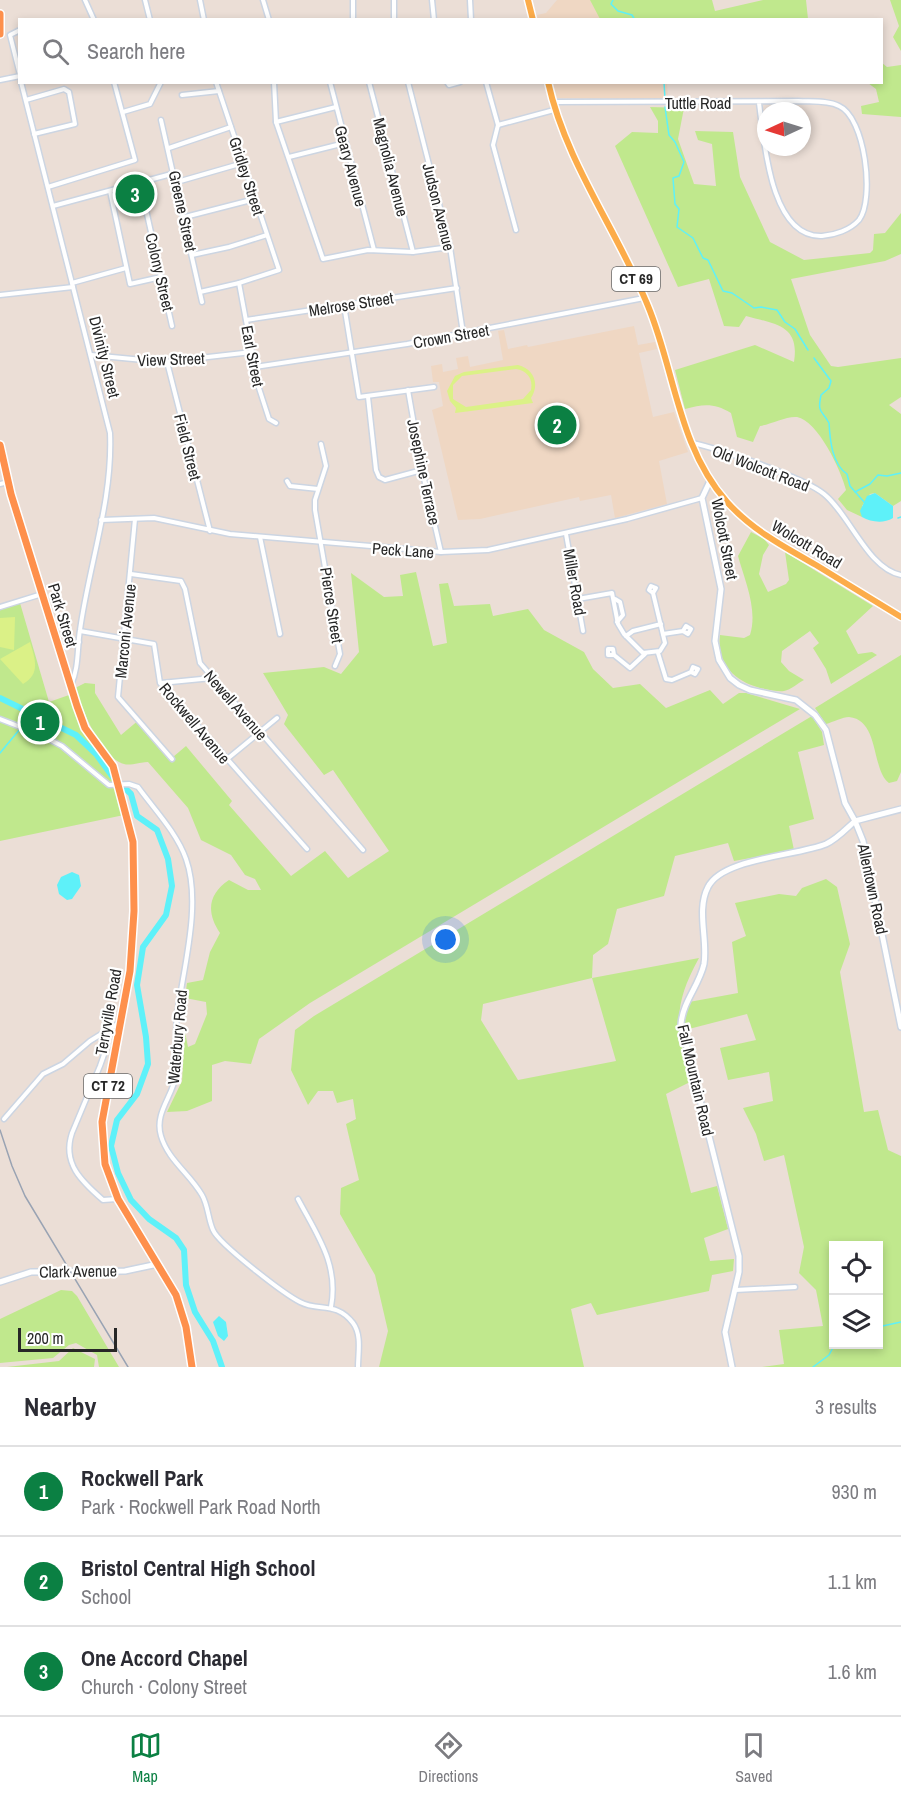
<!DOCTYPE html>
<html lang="en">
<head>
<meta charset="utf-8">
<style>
	:root { --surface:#fff; --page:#f7f7f7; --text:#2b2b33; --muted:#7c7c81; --line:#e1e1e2; --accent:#0b8043 }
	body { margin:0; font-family:"Archivo Narrow",sans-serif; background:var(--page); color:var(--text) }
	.controls { position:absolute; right:18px; bottom:18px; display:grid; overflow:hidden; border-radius:0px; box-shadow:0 3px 9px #0003 }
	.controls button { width:54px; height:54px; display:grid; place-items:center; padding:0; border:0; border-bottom:2px solid var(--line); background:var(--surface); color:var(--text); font:30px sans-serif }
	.compass { position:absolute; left:757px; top:102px; width:54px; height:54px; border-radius:50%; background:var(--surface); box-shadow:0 3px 9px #0003; rotate:266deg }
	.scale { position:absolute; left:18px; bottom:15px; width:99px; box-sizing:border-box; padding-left:6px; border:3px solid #272727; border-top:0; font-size:16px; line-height:21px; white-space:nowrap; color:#272727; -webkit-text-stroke:4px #fff; paint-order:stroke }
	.you { position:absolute; left:446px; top:940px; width:21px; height:21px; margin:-15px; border:4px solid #fff; border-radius:50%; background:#1a73e8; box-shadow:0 0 0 9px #1a73e833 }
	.badge { display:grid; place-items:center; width:39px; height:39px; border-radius:50%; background:var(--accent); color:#fff; font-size:20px; font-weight:700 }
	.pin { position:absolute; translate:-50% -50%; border:3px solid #fff; box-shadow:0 2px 6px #0006 }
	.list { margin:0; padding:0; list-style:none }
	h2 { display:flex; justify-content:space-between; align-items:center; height:78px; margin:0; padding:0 24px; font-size:26px }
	h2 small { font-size:20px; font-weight:400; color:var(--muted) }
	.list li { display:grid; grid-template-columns:39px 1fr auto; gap:18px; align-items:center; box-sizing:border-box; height:90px; padding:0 24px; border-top:2px solid var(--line) }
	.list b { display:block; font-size:22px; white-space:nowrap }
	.list p { margin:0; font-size:20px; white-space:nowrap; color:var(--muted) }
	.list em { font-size:20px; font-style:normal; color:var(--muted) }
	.icon { flex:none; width:33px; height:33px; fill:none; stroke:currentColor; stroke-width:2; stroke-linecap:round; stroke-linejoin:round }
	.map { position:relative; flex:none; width:901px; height:1367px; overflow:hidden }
	.search { position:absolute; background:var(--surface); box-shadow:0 3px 9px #0003; left:18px; right:18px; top:18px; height:66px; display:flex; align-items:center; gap:15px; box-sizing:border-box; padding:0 21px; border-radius:0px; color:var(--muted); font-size:22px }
	.sheet { height:348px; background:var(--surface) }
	nav { display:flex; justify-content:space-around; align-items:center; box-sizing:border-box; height:84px; border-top:2px solid var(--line); background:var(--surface); font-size:16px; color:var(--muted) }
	nav a { display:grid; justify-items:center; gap:3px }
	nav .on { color:var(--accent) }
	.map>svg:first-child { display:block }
</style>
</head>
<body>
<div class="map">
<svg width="901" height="1367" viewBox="0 0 901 1367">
	<rect width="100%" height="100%" fill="#ebded6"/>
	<g fill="#efd7c3">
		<polygon points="557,0 703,0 706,19 538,20 537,15 546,13"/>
		<polygon points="553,83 667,83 668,99 557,98"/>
		<polygon points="634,326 638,345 655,342 657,349 639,353 653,417 674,412 688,452 659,461 667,504 615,518 611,495 580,501 579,497 480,519 458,520 432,410 443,406 439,382 433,382 431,366 442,364 443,372 458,369 456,358 468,356 470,367 503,360 498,331 504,330 508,349 527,345 528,347"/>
	</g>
	<g fill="#c0e88d" fill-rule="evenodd">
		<polygon points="590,0 712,0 715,11 763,0 806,0 808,19 600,19"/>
		<polygon points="890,0 901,0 901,51 893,37 899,26"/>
		<polygon points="882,63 887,67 901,65 901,117 862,114 861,106 879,102 876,89 868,83 882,82"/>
		<path d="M650,107L684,108L678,139L694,184L716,186L712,144L698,140L695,131L733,132L740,177L770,242L804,260L870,253L873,250L874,234L885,233L901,213V254L885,261L791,279L810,335L831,366L838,367L901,358V397L889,405L901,414V501L893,506L875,493L870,494L862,506V517L847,510L838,499L846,490C841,470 818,421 797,417C786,416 772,424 760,426L753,442L737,437L731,413C714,403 704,404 685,409L675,370L755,345L794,362C800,325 775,324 746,316L739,327L724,326L709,279L678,287L615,146L632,132L658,133V121Z"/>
		<path d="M751,532L764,539L769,545L763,555L759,574L768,592L786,584L789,580L785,552L873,606L846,631L858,654L872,652L877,655L831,684L826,669L813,648L819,643L810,631L782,651L781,662L789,671L804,680C798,683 791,690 784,691C779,692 771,690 765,689C737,683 716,666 720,635L744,638L750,635C758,610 745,581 738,556Z"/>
		<path d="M416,572L433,646L447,643L439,584L448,583L454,606L490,604L493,616L528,609L544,630L584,652L593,669L613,688L640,684L666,708L710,690L723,704L739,693H746L800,709L310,1003L259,1039L251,1064L225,1061L212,1065V1101L187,1111L167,1112L182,1081L185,1032L188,1047L195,1044L207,1014L206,1002L185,998L187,983L203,980L210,952L220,933C206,912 208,894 229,880L248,890H261L255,879L245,875L231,855L201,840L188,808L148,762C141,762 130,766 124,764C99,757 83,709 75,688L85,683L95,684V693L121,735L140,719L173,757L186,746L232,801L229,805L291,876L325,851L348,878L389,851L333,770L324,775L284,724L288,715L263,673L324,667L341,674L359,652L351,573L384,597L403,596L400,575Z"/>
		<polygon points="20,603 49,702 69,695 83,731 110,771 124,815 0,841 0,610"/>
		<path d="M901,655V772L897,781L889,783C871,770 880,720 849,717C843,717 833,722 826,724L815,708Z"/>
		<path d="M812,716L822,732L824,745L798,752L814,819L789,826L794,850L734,861L728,843L675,856L664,896L617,909L608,944L593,955L592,978L699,958C671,1009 677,1028 690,1082L666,1094L691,1193L717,1186L728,1229L704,1238L710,1261L734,1259L733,1271L712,1275L709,1291L597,1315L591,1303L571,1309L584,1367H379L388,1331L375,1275L340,1214L341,1188L359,1180L346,1124L356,1119L353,1099L337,1103L333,1091H318L308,1105L291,1070L295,1030L314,1016ZM592,978L616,1061L518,1080L481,1020L483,1004Z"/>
		<path d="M826,879L837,887L850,944L840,972L864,1112L878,1110L888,1150L901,1156V1367H762L784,1364L779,1330L823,1326L816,1290L799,1273L804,1247L784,1155L764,1161L756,1134L743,1108L773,1101L769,1072L728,1080L720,1048L756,1040L747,1014L685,1030L684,1012L689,1002L738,993L732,942L746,936L735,903L779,894L796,896L802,888ZM834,1246H878V1344H834Z"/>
		<polygon points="61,1290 72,1291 77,1296 119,1367 99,1367 97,1355 76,1343 69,1345 53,1358 0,1363 0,1319"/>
		<polygon points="73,1348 95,1359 94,1367 7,1367 59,1361"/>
	</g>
	<g fill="#dbf187" fill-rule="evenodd">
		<path d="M518,365C534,369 540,384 531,398L533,403L455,413L456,408L450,401L447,391L455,376L464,372ZM516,369C528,371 533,379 531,390L523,399L466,407L453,399V385L462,376Z"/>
		<polygon points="15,617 14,650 0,647 0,618"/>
		<path d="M30,642C35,659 41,674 23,684L0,659Z"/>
	</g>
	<g fill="#5ef1f9">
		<path d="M875,493L893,506V518C883,524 871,522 862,517L860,511L867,496Z"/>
		<polygon points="72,872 79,875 81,886 72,899 67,900 59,894 57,885 61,877"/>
		<polygon points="219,1316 226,1322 228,1336 224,1341 218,1336 213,1322"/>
	</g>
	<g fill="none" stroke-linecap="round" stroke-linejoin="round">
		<g stroke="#5ef1f9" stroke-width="1.5">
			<polyline points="613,0 611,4 618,11 632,15 635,20"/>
			<polyline points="664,82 665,99"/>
			<polyline points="665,107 669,135 675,142 684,162 679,176 673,178 675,204 679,209 677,227 693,238 703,258 708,260 723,291 732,293 754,308 761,307 777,310 785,322 795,329 808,350"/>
			<path d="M814,358L831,381L829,388L821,395C817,414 822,410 829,423C830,440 832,464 847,474L850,486L865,503"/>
			<polyline points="855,492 870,484 878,475 887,476 901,473"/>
			<polyline points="898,518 901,517"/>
			<polyline points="25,726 30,720 30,714"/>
			<polyline points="0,753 20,729"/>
			<polyline points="878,1327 901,1322"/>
			<polyline points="813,1367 829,1355 835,1344"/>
		</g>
		<polyline stroke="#5ef1f9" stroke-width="6" points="0,698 76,735 96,754 112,776 131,794 137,816 157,830 168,859 172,886 166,915 143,947 137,985 146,1037 148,1064 137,1094 117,1120 111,1146 118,1173 131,1200 149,1219 176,1238 184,1250 186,1285 195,1312 213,1341 222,1367"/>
		<g stroke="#ccd5e2" stroke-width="7">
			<g id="minor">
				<polyline points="85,0 94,20"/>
				<polyline points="145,0 150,20"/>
				<polyline points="200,0 204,20"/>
				<polyline points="263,0 269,20"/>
				<polyline points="353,0 353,20"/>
				<polyline points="394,0 394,20"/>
				<polyline points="432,0 434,20"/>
				<polyline points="470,0 471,20"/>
				<polyline points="20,30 10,35 20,75"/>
				<polyline points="0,80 20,76"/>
				<path d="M21,82L110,433C113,499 89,565 80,630C77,648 79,668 71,685"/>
				<polyline points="274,82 276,122 323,259 368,250 413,252 450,247"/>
				<polyline points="330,82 374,250"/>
				<polyline points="369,82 413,252"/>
				<polyline points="408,82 450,247 463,333"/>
				<polyline points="447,82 449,85 460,82"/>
				<polyline points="486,82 498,125"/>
				<polyline points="182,95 219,91"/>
				<polyline points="26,100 64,89 69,92 75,124 34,134"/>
				<path d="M553,102L798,101C811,102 827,100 839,106C865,117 875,199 859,220C850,230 835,235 822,236C770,238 764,140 759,103"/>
				<polyline points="123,112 150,104 161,82"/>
				<polyline points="161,120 202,302"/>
				<polyline points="276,122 336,107"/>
				<polyline points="498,125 493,145 516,230"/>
				<polyline points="498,125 554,110"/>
				<polyline points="169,148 231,127"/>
				<polyline points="289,157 345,143"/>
				<polyline points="177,182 243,163"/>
				<polyline points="140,183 172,326"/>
				<polyline points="48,187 135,160 114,82"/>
				<polyline points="110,191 130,284 161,277"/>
				<polyline points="53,206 175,173"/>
				<polyline points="185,217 255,199"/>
				<polyline points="192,255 229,247 267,235"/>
				<polyline points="72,283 126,268"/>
				<polyline points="239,283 258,385 269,419 276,423"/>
				<polyline points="200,292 239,283 279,270 216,82"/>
				<polyline points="0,295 73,287"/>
				<polyline points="344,305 359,397 434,387"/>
				<polyline points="246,320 457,288"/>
				<polyline points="91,355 164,362 252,352"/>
				<polyline points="167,362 210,531"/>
				<polyline points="255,367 407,344 644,298"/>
				<polyline points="408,390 422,470 441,552"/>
				<polyline points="368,397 376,470 379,477 385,480 422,470"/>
				<path d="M692,443C717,448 805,478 824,494C850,515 868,569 901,575"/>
				<polyline points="321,444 326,466 315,500 315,510 340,654 335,666"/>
				<polyline points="287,481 290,486 318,489"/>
				<polyline points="0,484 8,482"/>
				<polyline points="135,519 118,697 172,759"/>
				<polyline points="101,520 154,518 230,534 441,552 488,550 627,519 702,498"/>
				<polyline points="566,534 583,631"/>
				<polyline points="260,537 280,634"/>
				<polyline points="131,574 181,581 185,589 200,663 363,850"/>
				<polyline points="578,599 612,593 618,624 624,634 643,653 660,651 665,643 653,593 656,588 651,586 649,590 653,593"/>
				<polyline points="615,599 620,602 623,615 617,622"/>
				<polyline points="0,607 42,594"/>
				<polyline points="80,631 154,644 160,683 307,849"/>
				<polyline points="663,634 683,631 688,634 691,629 686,626 683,631"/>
				<polyline points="626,636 633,631 661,624"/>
				<polyline points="60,648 79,642"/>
				<polyline points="658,653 666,679 672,680 691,672 695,674 698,669 693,667 691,672"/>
				<polyline points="614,655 608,655 608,649 613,649 614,655 630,668 645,654"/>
				<polyline points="161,683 212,678"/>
				<path d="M0,719L41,735L62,746L109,785L129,784L138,787C154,809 177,833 186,859C202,904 183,969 177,1016C175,1036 178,1056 176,1075C173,1096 154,1113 161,1136C168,1160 190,1174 202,1195C208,1205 208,1219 213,1230C219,1244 284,1294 300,1302C319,1312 336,1301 353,1323C362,1335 358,1353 358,1367"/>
				<polyline points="226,760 277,718"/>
				<path d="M105,1031L106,1049L100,1066L72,1133C62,1163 81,1181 103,1200L117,1199"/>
				<polyline points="4,1119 43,1074 63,1064 90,1041 119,1023"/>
				<path d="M298,1199C317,1235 339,1264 331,1307"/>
				<polyline points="735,1290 795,1287"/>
			</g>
		</g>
		<g stroke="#ccd5e2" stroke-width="8">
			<polyline id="tertiary" points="901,809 855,821 863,841 901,1027"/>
		</g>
		<g stroke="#ccd5e2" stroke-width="8">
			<g id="secondary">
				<path d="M710,481L702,498L721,589L715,641L719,660L730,678L739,685L750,690L796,700L815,715L826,730L845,803L855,821C846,829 837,839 826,844C797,856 722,858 708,887C696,910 708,940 704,964C699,986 683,1001 681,1024L739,1256V1272L725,1332L732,1367"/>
				<polyline points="0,1282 31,1272 125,1271 158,1264"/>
			</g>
		</g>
		<g stroke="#fff" stroke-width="9">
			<g id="primary">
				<polyline points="528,0 533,20"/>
				<path d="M548,82C566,163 617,230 648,306C675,371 678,447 727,502C752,530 784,547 816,565C844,582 873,600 901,617"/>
			</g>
		</g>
		<g stroke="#fff" stroke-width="10">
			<g id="trunk">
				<polyline points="0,14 0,34"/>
				<polyline points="0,445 11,494 77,706 85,728 113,766 133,842 134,911 130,971 102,1122 105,1164 118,1199 176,1295 186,1327 192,1367"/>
			</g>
		</g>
		<use href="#minor" stroke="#fff" stroke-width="4"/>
		<use href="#tertiary" stroke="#fff" stroke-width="5"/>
		<use href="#secondary" stroke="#fff" stroke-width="5"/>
		<use href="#primary" stroke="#fcac4a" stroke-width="6"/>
		<use href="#trunk" stroke="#fe904c" stroke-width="7"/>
		<polyline stroke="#99a3b3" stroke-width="1.5" points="0,1130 12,1166 25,1196 128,1367"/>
	</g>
	<g text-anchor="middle" stroke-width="4.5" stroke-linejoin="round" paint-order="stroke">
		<g fill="#fff" stroke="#686868" stroke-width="1.5">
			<rect x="612" y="267" width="48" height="24" rx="4.5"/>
			<rect x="84" y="1074" width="48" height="24" rx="4.5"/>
		</g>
		<g font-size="15" font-weight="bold" fill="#272727">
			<text x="636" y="284">CT 69</text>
			<text x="108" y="1091">CT 72</text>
		</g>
		<g font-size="16" fill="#272727" stroke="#fff">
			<text x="698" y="109">Tuttle Road</text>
			<text transform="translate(351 166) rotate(75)" y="6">Geary Avenue</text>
			<text transform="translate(391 167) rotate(76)" y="6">Magnolia Avenue</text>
			<text transform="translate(247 176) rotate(72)" y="6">Gridley Street</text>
			<text transform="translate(439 207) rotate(76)" y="6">Judson Avenue</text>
			<text transform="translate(183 211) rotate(78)" y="6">Greene Street</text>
			<text transform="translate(160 272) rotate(77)" y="6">Colony Street</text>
			<text transform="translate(351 304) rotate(-9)" y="6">Melrose Street</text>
			<text transform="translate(451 336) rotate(-10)" y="6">Crown Street</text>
			<text transform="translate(253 356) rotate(79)" y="6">Earl Street</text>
			<text transform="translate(105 357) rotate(76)" y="6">Divinity Street</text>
			<text transform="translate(171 359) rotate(-2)" y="6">View Street</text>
			<text transform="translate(188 447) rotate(76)" y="6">Field Street</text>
			<text transform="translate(761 468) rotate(21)" y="6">Old Wolcott Road</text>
			<text transform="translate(424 472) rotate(78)" y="6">Josephine Terrace</text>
			<text transform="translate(725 539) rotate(79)" y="6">Wolcott Street</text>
			<text transform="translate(807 544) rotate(31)" y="6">Wolcott Road</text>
			<text transform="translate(403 550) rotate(4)" y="6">Peck Lane</text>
			<text transform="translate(575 582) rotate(80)" y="6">Miller Road</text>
			<text transform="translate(332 605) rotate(81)" y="6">Pierce Street</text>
			<text transform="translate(63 615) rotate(73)" y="6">Park Street</text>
			<text transform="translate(125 631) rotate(-84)" y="6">Marconi Avenue</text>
			<text transform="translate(236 705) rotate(49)" y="6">Newell Avenue</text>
			<text transform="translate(195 723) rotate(50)" y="6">Rockwell Avenue</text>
			<text transform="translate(873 889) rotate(78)" y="6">Allentown Road</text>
			<text transform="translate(108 1012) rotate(-80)" y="6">Terryville Road</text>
			<text transform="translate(177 1037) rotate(-85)" y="6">Waterbury Road</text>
			<text transform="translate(696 1080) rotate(77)" y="6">Fall Mountain Road</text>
			<text transform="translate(78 1271) rotate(-1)" y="6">Clark Avenue</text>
		</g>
	</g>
</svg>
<div class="controls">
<button><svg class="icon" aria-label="locate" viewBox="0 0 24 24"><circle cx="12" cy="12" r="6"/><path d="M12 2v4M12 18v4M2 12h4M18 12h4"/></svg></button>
<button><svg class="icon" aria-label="layers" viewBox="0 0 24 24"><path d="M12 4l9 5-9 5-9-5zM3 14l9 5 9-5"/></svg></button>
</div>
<svg class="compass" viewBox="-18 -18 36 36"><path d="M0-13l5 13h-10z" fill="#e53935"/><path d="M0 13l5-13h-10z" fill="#7c7c81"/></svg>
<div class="scale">200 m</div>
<div class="you"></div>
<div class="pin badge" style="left:40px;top:722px">1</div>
<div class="pin badge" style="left:557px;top:425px">2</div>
<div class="pin badge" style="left:135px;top:194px">3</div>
<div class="search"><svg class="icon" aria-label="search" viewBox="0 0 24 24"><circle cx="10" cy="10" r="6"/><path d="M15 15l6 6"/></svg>Search here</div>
</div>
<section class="sheet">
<h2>Nearby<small>3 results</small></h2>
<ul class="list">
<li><span class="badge">1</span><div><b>Rockwell Park</b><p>Park · Rockwell Park Road North</p></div><em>930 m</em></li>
<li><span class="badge">2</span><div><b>Bristol Central High School</b><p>School</p></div><em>1.1 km</em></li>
<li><span class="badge">3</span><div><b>One Accord Chapel</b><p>Church · Colony Street</p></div><em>1.6 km</em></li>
</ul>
</section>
<nav>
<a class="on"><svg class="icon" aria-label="map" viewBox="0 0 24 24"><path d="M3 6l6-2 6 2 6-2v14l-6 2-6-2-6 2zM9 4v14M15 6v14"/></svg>Map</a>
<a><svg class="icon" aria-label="directions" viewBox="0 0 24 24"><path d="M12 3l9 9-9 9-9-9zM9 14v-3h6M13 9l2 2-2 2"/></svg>Directions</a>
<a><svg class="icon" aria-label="saved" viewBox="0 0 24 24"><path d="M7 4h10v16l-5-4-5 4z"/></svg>Saved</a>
</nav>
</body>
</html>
